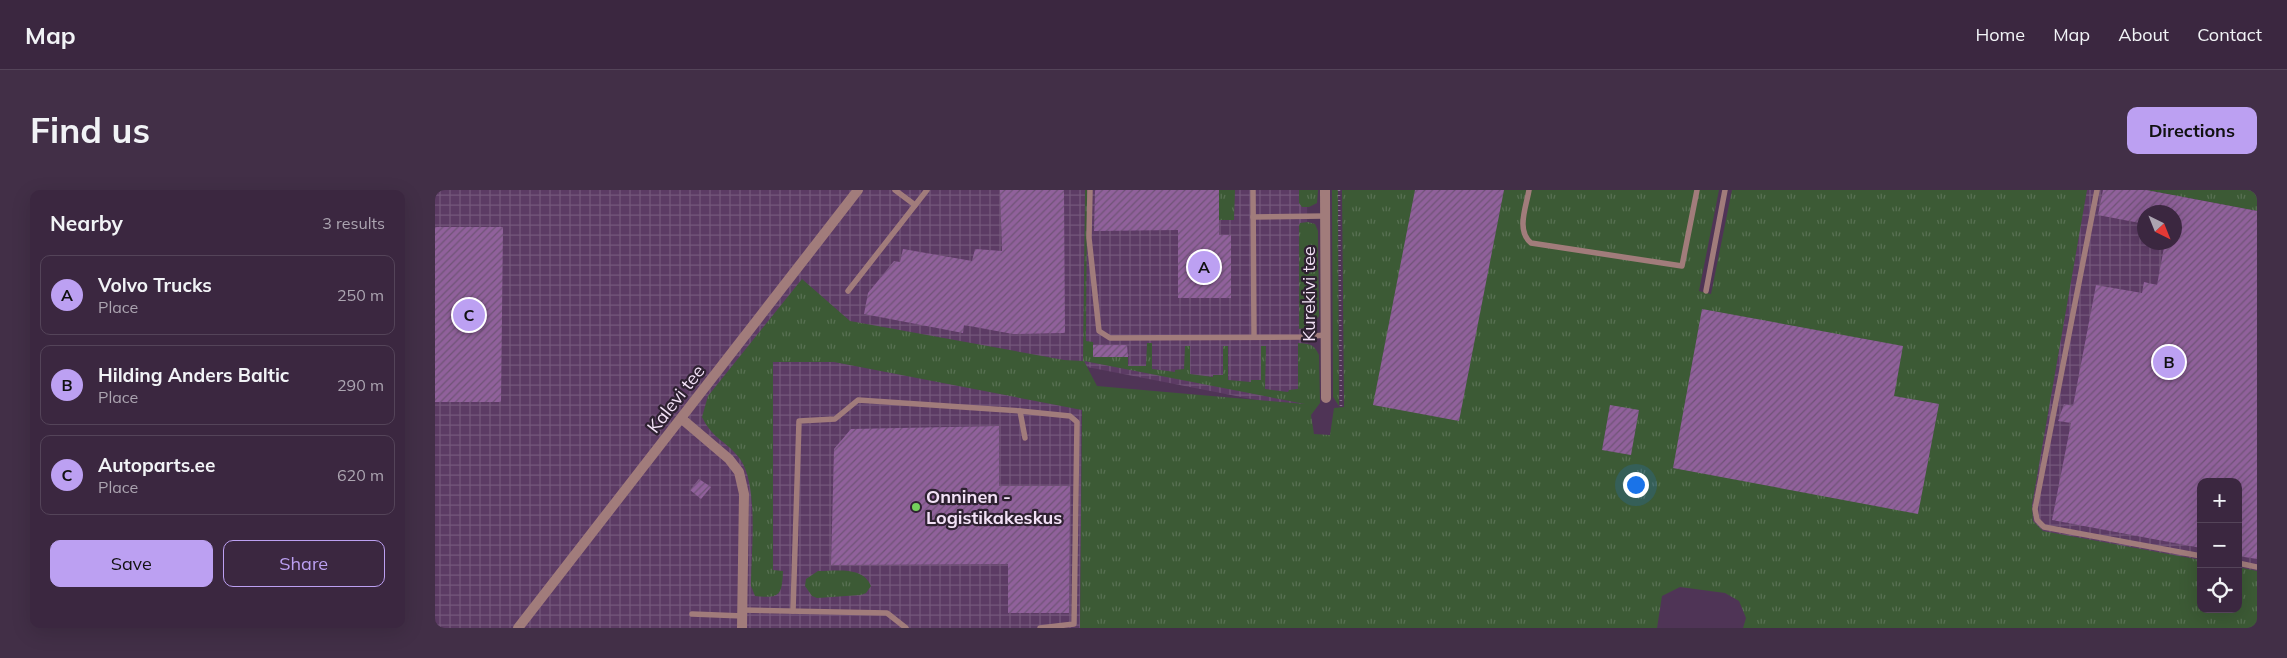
<!DOCTYPE html>
<html lang="en">
<head>
<meta charset="utf-8">
<style>
	:root { --surface:#3b2740; --page:#422f47; --text:#f1f3f6; --muted:#aca5b1; --line:#544459; --accent:#bca0f2 }
	body { margin:0; font-family:Mulish,sans-serif; background:var(--page); color:var(--text) }
	.controls { position:absolute; right:15px; bottom:15px; display:grid; overflow:hidden; border-radius:10px; box-shadow:0 5px 20px #0002 }
	.controls button { width:45px; height:45px; display:grid; place-items:center; padding:0; border:0; border-bottom:1px solid var(--line); background:var(--surface); color:var(--text); font:25px sans-serif }
	.compass { position:absolute; left:1702px; top:15px; width:45px; height:45px; border-radius:50%; background:var(--surface); box-shadow:0 5px 20px #0002; rotate:137deg }
	.you { position:absolute; left:1200px; top:294px; width:18px; height:18px; margin:-12px; border:4px solid #fff; border-radius:50%; background:#1a73e8; box-shadow:0 0 0 8px #1a73e833 }
	.badge { display:grid; place-items:center; width:32px; height:32px; border-radius:50%; background:var(--accent); color:#111; font-size:16px; font-weight:700 }
	.pin { position:absolute; translate:-50% -50%; border:2px solid #fff; box-shadow:0 1px 5px #0006 }
	.list { margin:0; padding:0; list-style:none }
	h2 { display:flex; justify-content:space-between; align-items:center; height:65px; margin:0; padding:0 20px; font-size:21px }
	h2 small { font-size:16px; font-weight:400; color:var(--muted) }
	.list li { display:grid; grid-template-columns:32px 1fr auto; gap:15px; align-items:center; box-sizing:border-box; height:80px; margin:0 10px 10px; padding:0 10px; border:1px solid var(--line); border-radius:10px }
	.list b { display:block; font-size:19px; white-space:nowrap }
	.list p { margin:0; font-size:16px; white-space:nowrap; color:var(--muted) }
	.list em { font-size:16px; font-style:normal; color:var(--muted) }
	.actions { display:flex; gap:10px; padding:15px 20px }
	.actions a { flex:1; padding:11px 0; border:1px solid var(--accent); border-radius:10px; text-align:center; font-size:18px; color:var(--accent) }
	.actions .main { background:var(--accent); color:#111 }
	.icon { flex:none; width:28px; height:28px; fill:none; stroke:currentColor; stroke-width:2; stroke-linecap:round; stroke-linejoin:round }
	.map { position:relative; flex:none; width:1822px; height:438px; overflow:hidden; border-radius:10px }
	header { display:flex; align-items:center; gap:30px; box-sizing:border-box; height:70px; padding:0 25px; background:var(--surface); border-bottom:1px solid var(--line) }
	header strong { font-size:24px }
	nav { display:flex; gap:28px; margin-inline-start:auto; font-size:18px }
	.intro { display:flex; align-items:center; justify-content:space-between; box-sizing:border-box; height:120px; padding:0 30px }
	h1 { margin:0; font-size:35px }
	.button { padding:12px 22px; border-radius:10px; background:var(--accent); color:#111; font-size:18px; font-weight:700 }
	main { display:flex; gap:30px; padding:0 30px }
	aside { flex:1; background:var(--surface); border-radius:10px; box-shadow:0 5px 20px #0002 }
	.map>svg:first-child { display:block }
</style>
</head>
<body>
<header>
<strong>Map</strong>
<nav><a>Home</a><a>Map</a><a>About</a><a>Contact</a></nav>
</header>
<div class="intro"><h1>Find us</h1><a class="button">Directions</a></div>
<main>
<aside>
<h2>Nearby<small>3 results</small></h2>
<ul class="list">
<li><span class="badge">A</span><div><b>Volvo Trucks</b><p>Place</p></div><em>250 m</em></li>
<li><span class="badge">B</span><div><b>Hilding Anders Baltic</b><p>Place</p></div><em>290 m</em></li>
<li><span class="badge">C</span><div><b>Autoparts.ee</b><p>Place</p></div><em>620 m</em></li>
</ul>
<div class="actions"><a class="main">Save</a><a>Share</a></div>
</aside>
<div class="map">
<svg width="1822" height="438" viewBox="0 0 1822 438">
	<defs>
		<pattern id="industrial-grid" width="8" height="8" patternUnits="userSpaceOnUse" patternTransform="scale(1.25)"><rect width="8" height="8" fill="#5c3b64"/><path d="M0 4h8M4 0v8" fill="none" stroke="#74577b"/></pattern>
		<pattern id="grass-tufts" width="24" height="20" patternUnits="userSpaceOnUse" patternTransform="scale(1.25)"><rect width="24" height="20" fill="#3c5a35"/><path d="M3 7l-1-3M5 7V3M7 7l1-3M15 17l-1-3M17 17v-4M19 17l1-3" fill="none" stroke="#597153"/></pattern>
		<pattern id="building-hatch" width="6" height="6" patternUnits="userSpaceOnUse" patternTransform="scale(1.25)"><rect width="6" height="6" fill="#90619b"/><path d="M-1 1l2-2M0 6l6-6M5 7l2-2" fill="none" stroke="#705477"/></pattern>
	</defs>
	<rect width="100%" height="100%" fill="#4f3456"/>
	<g fill="url(#industrial-grid)" fill-rule="evenodd">
		<polygon points="0,0 872,0 873,220 647,176 645,438 0,438"/>
		<path d="M1647,0H1822V382L1803,379V292H1766V372L1585,339ZM1710,22H1740V52H1710Z"/>
	</g>
	<g fill="url(#grass-tufts)" fill-rule="evenodd">
		<path d="M650,0H652L651,151L658,152L659,167H693V176H711L712,153H717V179L740,182V180L749,179L750,156H755V184L778,187V185H788V156H793V190L816,192V190H826V156H831L830,199L853,202L854,200L863,199V153C875,154 879,154 884,165L885,213L876,225L879,244L895,245L899,218L909,217L907,0H1284L1264,101L1276,104L1297,0H1652L1597,315L1598,331L1608,341L1766,370V419H1803V377L1822,381V438H1308L1311,428L1304,411L1290,403L1245,397L1227,406L1222,438H645L647,220L399,172H338V380L348,381C347,405 345,409 320,406L316,396C316,364 324,295 305,269C292,251 278,250 267,227L273,206L367,89L415,131L629,170L648,171ZM649,171L870,214L662,196Z"/>
		<polygon points="784,0 800,0 799,30 784,30"/>
		<polygon points="864,0 883,0 882,13 874,17 867,17 864,13"/>
		<polygon points="897,0 903,0 904,216 898,207"/>
		<polygon points="1711,0 1822,0 1822,21"/>
		<polygon points="873,32 880,34 883,41 884,126 877,137 864,139 864,36 865,33"/>
		<path d="M383,381C402,381 428,376 436,396L431,403L426,405L382,408L377,406L370,396L371,389Z"/>
	</g>
	<g fill="url(#building-hatch)">
		<polygon points="565,0 629,0 630,143 578,144 529,135 528,143 429,124 433,103 459,71 465,72 468,59 537,71 540,59 567,61"/>
		<polygon points="660,0 784,0 784,45 796,45 796,108 743,108 743,40 659,41"/>
		<polygon points="980,0 1069,0 1024,231 938,215"/>
		<polygon points="1668,0 1711,0 1822,21 1822,369 1803,366 1803,292 1766,292 1766,358 1617,330 1636,233 1623,231 1629,214 1638,216 1661,95 1707,103 1709,92 1722,95 1730,52 1740,52 1740,22 1710,22 1710,34 1663,25"/>
		<polygon points="0,37 68,37 66,212 0,212"/>
		<polygon points="1267,119 1468,156 1459,206 1504,214 1483,324 1238,278"/>
		<polygon points="658,155 692,155 693,167 658,167"/>
		<polygon points="1175,215 1204,220 1196,265 1167,260"/>
		<polygon points="564,236 564,296 635,296 634,423 573,423 573,374 396,375 399,259 416,239"/>
		<polygon points="264,289 276,297 266,309 255,300"/>
	</g>
	<g fill="none" stroke-linecap="round" stroke-linejoin="round">
		<polyline stroke="#8d7593" stroke-width="2.5" stroke-dasharray="1 4" stroke-linecap="butt" points="904,0 906,217"/>
		<g stroke="#a17c7b" stroke-width="5.5">
			<polyline points="460,0 480,15"/>
			<polyline points="655,0 654,48 664,141 675,148 867,147 890,145"/>
			<polyline points="818,0 819,145"/>
			<path d="M1094,0C1091,18 1081,40 1096,53L1247,76L1262,0"/>
			<polyline points="1662,0 1600,319 1602,330 1609,337 1766,366"/>
			<polyline points="818,27 890,26"/>
			<polyline points="413,101 492,0"/>
			<polyline points="1271,101 1290,0"/>
			<polyline points="585,221 635,226 642,232 639,434 605,438"/>
			<polyline points="1803,373 1822,377"/>
			<polyline points="307,420 452,423 471,438"/>
			<polyline points="358,421 364,231 400,229 423,210 585,221 590,248"/>
			<polyline points="257,424 308,426"/>
		</g>
		<g stroke="#a17c7b" stroke-width="10">
			<polyline points="890,0 891,208"/>
			<polyline points="247,229 294,269 304,282 309,304 307,438"/>
			<polyline points="83,438 423,0"/>
		</g>
	</g>
	<circle fill="#74d25c" stroke="#2e2131" stroke-width="2" cx="481" cy="317" r="5"/>
	<g text-anchor="middle" stroke-width="4.5" stroke-linejoin="round" paint-order="stroke">
		<g font-size="18" fill="#f3e2f7" stroke="#2e2131">
			<text transform="translate(874 104) rotate(-90)" y="6">Kurekivi tee</text>
			<text transform="translate(241 209) rotate(-52)" y="6">Kalevi tee</text>
		</g>
		<g font-size="18" font-weight="bold" fill="#f3e2f7" stroke="#2e2131" text-anchor="start">
			<text x="491" y="313">Onninen -<tspan x="491" dy="21">Logistikakeskus</tspan></text>
		</g>
	</g>
</svg>
<div class="controls">
<button>+</button>
<button>−</button>
<button><svg class="icon" aria-label="locate" viewBox="0 0 24 24"><circle cx="12" cy="12" r="6"/><path d="M12 2v4M12 18v4M2 12h4M18 12h4"/></svg></button>
</div>
<svg class="compass" viewBox="-18 -18 36 36"><path d="M0-13l5 13h-10z" fill="#e53935"/><path d="M0 13l5-13h-10z" fill="#aca5b1"/></svg>
<div class="you"></div>
<div class="pin badge" style="left:769px;top:77px">A</div>
<div class="pin badge" style="left:1734px;top:172px">B</div>
<div class="pin badge" style="left:34px;top:125px">C</div>
</div>
</main>
</body>
</html>
